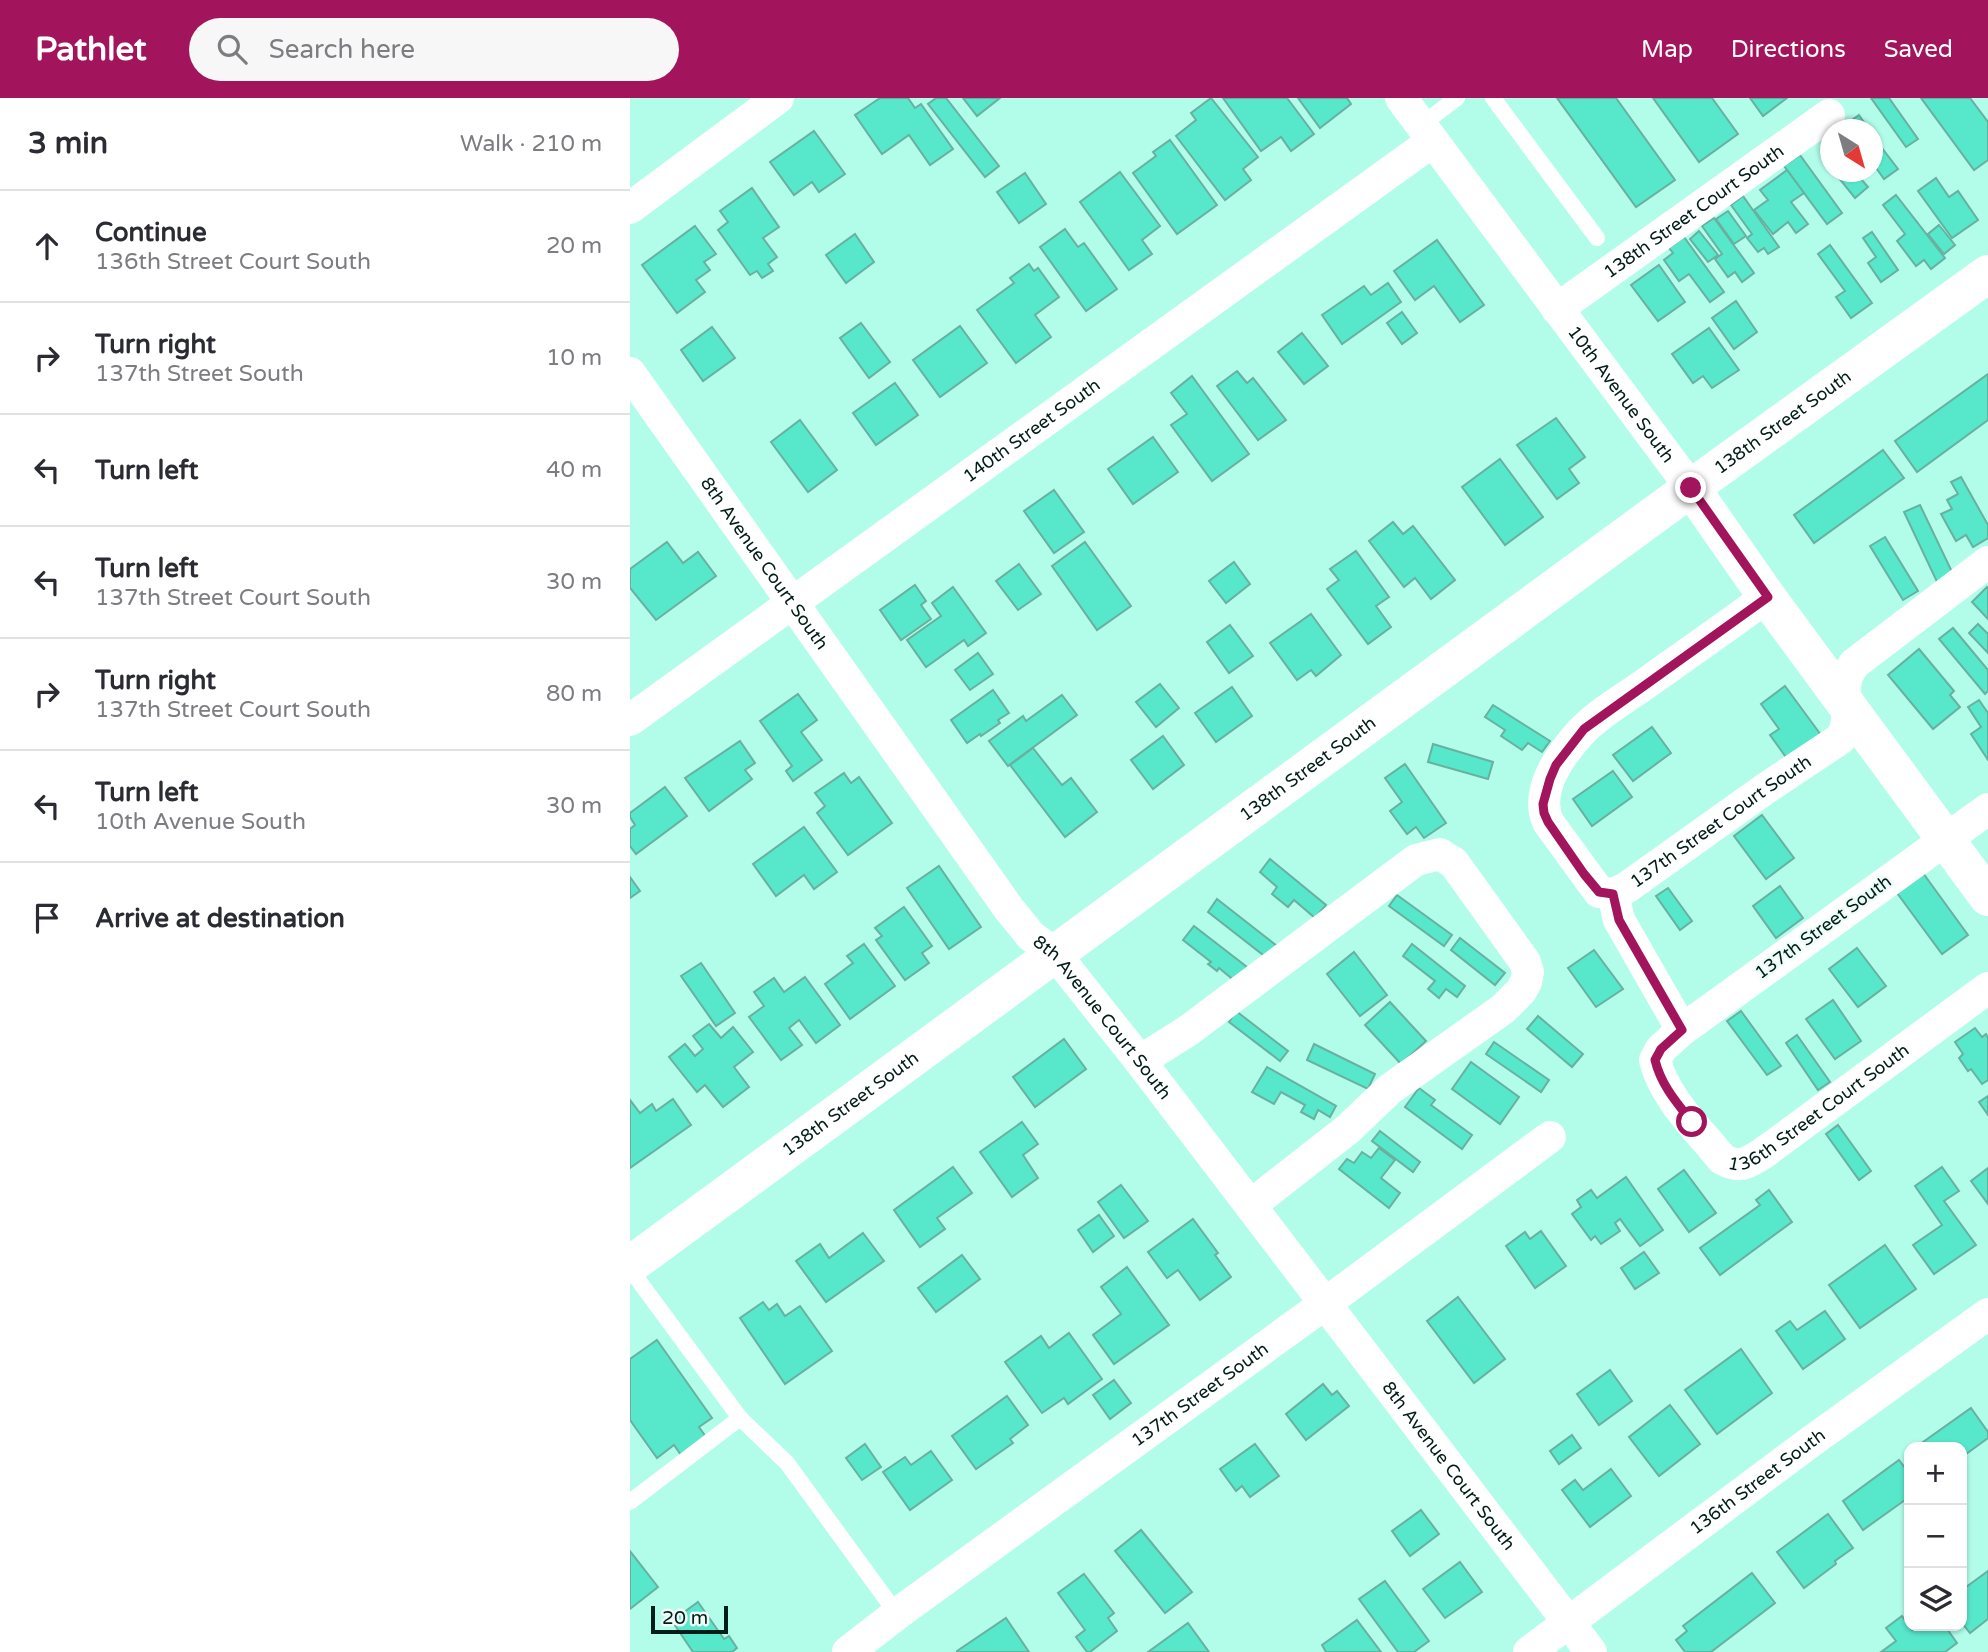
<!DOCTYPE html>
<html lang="en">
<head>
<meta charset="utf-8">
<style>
	:root { --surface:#fff; --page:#f7f7f7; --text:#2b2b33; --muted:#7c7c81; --line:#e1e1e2; --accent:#a2155c }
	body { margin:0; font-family:"Varela Round",sans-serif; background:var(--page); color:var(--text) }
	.controls { position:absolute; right:21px; bottom:21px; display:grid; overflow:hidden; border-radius:14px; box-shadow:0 2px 5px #0004 }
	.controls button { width:63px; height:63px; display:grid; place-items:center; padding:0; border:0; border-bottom:2px solid var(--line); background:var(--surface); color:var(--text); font:35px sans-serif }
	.compass { position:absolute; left:1190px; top:21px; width:63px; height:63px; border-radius:50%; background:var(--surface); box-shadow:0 2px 5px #0004; rotate:143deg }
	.scale { position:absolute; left:21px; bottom:18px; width:77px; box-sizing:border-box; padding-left:7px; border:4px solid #001d17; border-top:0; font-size:19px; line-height:24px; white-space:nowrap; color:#001d17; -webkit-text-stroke:5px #eefcf8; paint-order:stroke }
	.stop { position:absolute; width:21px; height:21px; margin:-16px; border:5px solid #a2155c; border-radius:50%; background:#fff }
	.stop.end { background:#a2155c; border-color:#fff; box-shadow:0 2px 7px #0008 }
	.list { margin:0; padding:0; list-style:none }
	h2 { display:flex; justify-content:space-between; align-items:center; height:91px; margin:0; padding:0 28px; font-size:30px }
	h2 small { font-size:23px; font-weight:400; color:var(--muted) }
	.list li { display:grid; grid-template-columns:46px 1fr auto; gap:21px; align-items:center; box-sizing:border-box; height:112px; padding:0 28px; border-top:2px solid var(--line) }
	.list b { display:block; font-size:26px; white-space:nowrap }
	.list p { margin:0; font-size:23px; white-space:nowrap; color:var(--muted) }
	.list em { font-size:23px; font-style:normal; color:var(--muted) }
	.icon { flex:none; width:38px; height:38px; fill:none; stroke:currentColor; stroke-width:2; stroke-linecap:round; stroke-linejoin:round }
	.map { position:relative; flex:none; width:1358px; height:1554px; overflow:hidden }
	header { display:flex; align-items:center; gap:42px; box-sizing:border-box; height:98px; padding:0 35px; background:var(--accent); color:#fff }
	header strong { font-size:33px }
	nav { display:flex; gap:38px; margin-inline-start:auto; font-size:24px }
	.search { width:490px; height:63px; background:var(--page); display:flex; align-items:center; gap:18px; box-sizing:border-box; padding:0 24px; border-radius:38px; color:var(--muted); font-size:26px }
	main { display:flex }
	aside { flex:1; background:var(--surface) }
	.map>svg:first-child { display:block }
</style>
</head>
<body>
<header>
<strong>Pathlet</strong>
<div class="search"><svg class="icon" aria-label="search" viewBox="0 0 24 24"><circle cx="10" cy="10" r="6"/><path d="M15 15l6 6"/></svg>Search here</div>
<nav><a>Map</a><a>Directions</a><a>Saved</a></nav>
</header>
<main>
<aside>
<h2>3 min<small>Walk · 210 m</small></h2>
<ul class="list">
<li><svg class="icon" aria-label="ahead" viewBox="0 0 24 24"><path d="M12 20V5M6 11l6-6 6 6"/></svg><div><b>Continue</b><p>136th Street Court South</p></div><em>20 m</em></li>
<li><svg class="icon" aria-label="right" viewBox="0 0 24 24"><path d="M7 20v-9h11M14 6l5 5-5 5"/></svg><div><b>Turn right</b><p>137th Street South</p></div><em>10 m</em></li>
<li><svg class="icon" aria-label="left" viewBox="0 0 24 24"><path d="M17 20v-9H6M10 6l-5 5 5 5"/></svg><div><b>Turn left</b></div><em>40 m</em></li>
<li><svg class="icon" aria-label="left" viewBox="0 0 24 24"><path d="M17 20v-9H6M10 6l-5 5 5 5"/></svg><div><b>Turn left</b><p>137th Street Court South</p></div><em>30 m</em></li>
<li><svg class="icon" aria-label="right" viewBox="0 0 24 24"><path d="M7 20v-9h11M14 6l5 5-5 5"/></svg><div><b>Turn right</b><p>137th Street Court South</p></div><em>80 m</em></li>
<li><svg class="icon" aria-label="left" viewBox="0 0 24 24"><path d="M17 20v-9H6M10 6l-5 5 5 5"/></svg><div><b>Turn left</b><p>10th Avenue South</p></div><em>30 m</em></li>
<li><svg class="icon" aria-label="arrive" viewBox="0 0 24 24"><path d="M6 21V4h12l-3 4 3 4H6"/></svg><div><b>Arrive at destination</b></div></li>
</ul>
</aside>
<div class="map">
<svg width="1358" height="1554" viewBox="0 0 1358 1554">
	<rect width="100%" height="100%" fill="#b2fdea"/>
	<g fill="#57e7ca" stroke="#68b1a0" stroke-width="2">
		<polygon points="250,0 278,0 285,10 291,6 323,51 300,67 279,37 252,56 225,17"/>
		<polygon points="306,0 316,0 369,68 355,79 298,6"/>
		<polygon points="333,0 370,0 347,18"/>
		<polygon points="581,0 628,59 613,71 621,82 595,102 546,38 566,22 561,15"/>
		<polygon points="593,0 657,0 684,36 661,53 651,39 631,53"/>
		<polygon points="668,0 717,0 721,6 690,30"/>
		<polygon points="927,0 986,0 1045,82 1006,109"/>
		<polygon points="1023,0 1082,0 1108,36 1069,64"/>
		<polygon points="1120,0 1157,0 1133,18"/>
		<polygon points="1241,0 1259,0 1288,41 1276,49"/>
		<polygon points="1291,0 1340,0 1358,24 1358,62 1344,72"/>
		<polygon points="1229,17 1239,32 1217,32 1214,28"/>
		<polygon points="184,33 215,76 189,94 182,84 164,97 140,64"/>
		<polygon points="1242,37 1268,71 1254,81 1244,67 1242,68"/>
		<polygon points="540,42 587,107 547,136 503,75 526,58 523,54"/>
		<polygon points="1200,52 1200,69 1192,58"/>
		<polygon points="1170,57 1212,115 1197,126 1154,68"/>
		<polygon points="1157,72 1174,95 1161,104 1178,126 1166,135 1158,124 1143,136 1124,112 1138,102 1130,92"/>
		<polygon points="490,74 530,128 512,142 522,156 499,172 450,104"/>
		<polygon points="1204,74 1225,74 1238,89 1225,100"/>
		<polygon points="395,75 416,106 389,125 367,94"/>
		<polygon points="1306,80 1319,99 1328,93 1348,122 1322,140 1288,93"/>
		<polygon points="122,90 149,129 133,140 147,159 138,166 143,173 132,180 127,173 120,177 88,132 98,124 90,113"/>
		<polygon points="1266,97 1315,160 1301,171 1294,162 1286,168 1267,143 1275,136 1253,107"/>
		<polygon points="1113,98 1149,149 1138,156 1134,150 1128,154 1117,140 1122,136 1101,107"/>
		<polygon points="1098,113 1116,138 1104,146 1086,121"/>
		<polygon points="1084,120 1124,175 1112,184 1105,174 1098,179 1085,161 1092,156 1072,128"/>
		<polygon points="1309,127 1325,147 1314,156 1298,136"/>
		<polygon points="65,128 86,156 74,164 80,172 66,182 75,194 47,215 12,167"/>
		<polygon points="435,131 448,149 454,145 487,191 456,213 410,149"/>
		<polygon points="1069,133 1088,157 1078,164 1060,141"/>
		<polygon points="1242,134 1268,172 1251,184 1238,165 1246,159 1233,140"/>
		<polygon points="225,136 244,164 216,185 196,157"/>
		<polygon points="1054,139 1094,194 1080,204 1059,176 1049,183 1034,162 1043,155 1039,150"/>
		<polygon points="807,142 854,207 830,224 804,188 785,202 764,173"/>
		<polygon points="1200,147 1242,205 1221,220 1206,199 1215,193 1188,156"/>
		<polygon points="399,166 404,173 408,170 429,199 405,217 421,239 386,265 347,212 384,185 380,180"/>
		<polygon points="1029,167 1055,204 1028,223 1001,187"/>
		<polygon points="758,185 771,204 712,246 692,217 734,188 741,197"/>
		<polygon points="1106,203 1127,234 1104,251 1082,220"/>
		<polygon points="772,214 787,235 772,246 757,225"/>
		<polygon points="231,225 260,264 239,280 210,240"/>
		<polygon points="330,228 357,265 310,299 283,262"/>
		<polygon points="82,229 105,260 73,283 51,252"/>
		<polygon points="1079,230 1109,272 1082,290 1073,278 1063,285 1042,256"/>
		<polygon points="672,235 698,268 674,286 648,254"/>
		<polygon points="607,273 617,285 623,280 656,322 628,342 587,288"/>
		<polygon points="1358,276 1358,322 1287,374 1265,343"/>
		<polygon points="562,278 619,356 582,383 541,327 557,316 541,295"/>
		<polygon points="265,285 288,317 246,347 223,315"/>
		<polygon points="926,320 955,359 939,371 949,385 927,401 887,347"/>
		<polygon points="170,322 207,372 178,394 141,344"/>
		<polygon points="523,339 548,374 503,406 478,371"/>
		<polygon points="1253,352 1274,380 1184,445 1164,417"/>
		<polygon points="870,361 913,419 875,447 832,389"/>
		<polygon points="1331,379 1358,427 1358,440 1343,449 1336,437 1326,443 1311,416 1322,411 1317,402 1328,396 1321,384"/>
		<polygon points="424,392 454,434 424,455 394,413"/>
		<polygon points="1290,407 1324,478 1308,486 1274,414"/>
		<polygon points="763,424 773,436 783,428 825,482 801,501 785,480 774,489 739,443"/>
		<polygon points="1255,439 1288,493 1273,502 1240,448"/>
		<polygon points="37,444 53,465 68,454 86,478 26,522 0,490 0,471"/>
		<polygon points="455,444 501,508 467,532 422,468"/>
		<polygon points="726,453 759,499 746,508 761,529 738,546 697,491 709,482 700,471"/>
		<polygon points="604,464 620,486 596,505 579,483"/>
		<polygon points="389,466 411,496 388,512 366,483"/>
		<polygon points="285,487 296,503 291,507 301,521 271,542 250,512"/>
		<polygon points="323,489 356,535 338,548 334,542 296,569 277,542 311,518 302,505"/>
		<polygon points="1357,489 1358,490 1358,521 1342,504"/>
		<polygon points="681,516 711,557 686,578 681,572 667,582 640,545"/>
		<polygon points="1348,526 1358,536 1358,555 1339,535"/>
		<polygon points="600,527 623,558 599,575 577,544"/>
		<polygon points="1323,530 1358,572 1358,593 1355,596 1309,541"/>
		<polygon points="1289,551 1324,593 1320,597 1330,609 1303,631 1258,577"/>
		<polygon points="348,555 363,576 340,592 325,572"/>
		<polygon points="530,586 549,610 526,629 506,604"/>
		<polygon points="1155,588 1191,637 1158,662 1140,637 1149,631 1131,606"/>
		<polygon points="602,589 622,618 586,644 565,615"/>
		<polygon points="363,592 379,615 368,622 370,625 351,638 350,636 337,645 321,622"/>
		<polygon points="168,596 187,622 171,634 192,662 163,683 156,673 162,668 130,623"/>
		<polygon points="432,597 447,617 378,668 359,643 393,618 396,623"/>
		<polygon points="1349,602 1358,615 1358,662 1341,636 1351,629 1338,609"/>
		<polygon points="863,607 920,643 912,654 898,645 892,652 871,638 875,632 855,619"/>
		<polygon points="1022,629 1041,655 1003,683 983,657"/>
		<polygon points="533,638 554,667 523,691 501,662"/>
		<polygon points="110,643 125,665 115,672 122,681 79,713 55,680"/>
		<polygon points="803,646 863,664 858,681 798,664"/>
		<polygon points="403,650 432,687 441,680 467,714 435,739 380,667"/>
		<polygon points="775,666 816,725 794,740 786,729 777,736 760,713 772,704 755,680"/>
		<polygon points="983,673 1002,699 962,728 943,701"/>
		<polygon points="214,675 221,685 229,679 262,725 218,757 187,715 195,708 185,695"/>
		<polygon points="35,689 57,718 6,756 0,748 0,731 5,727 0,719 0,715"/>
		<polygon points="1132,717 1164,760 1136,781 1104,738"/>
		<polygon points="174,729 207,774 184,791 174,777 146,798 123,766"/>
		<polygon points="640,761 696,807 685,820 664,802 658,809 642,796 647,789 630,774"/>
		<polygon points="309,768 351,829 319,851 277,790"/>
		<polygon points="1293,775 1338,837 1312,856 1267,795"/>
		<polygon points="0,779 10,793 0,800"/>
		<polygon points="1150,788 1173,820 1146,840 1123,808"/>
		<polygon points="1038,790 1062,823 1050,832 1026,798"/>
		<polygon points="767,797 822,837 814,848 759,808"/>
		<polygon points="587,801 647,848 637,860 578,814"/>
		<polygon points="274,809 302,848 292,855 299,865 275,882 246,842 252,838 245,830"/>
		<polygon points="564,828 617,869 606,884 589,870 587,873 578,866 581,864 553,842"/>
		<polygon points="830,840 875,875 865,887 821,852"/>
		<polygon points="234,846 265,888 220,921 195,886 223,865 217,858"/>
		<polygon points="782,846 835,888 827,899 816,891 809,900 798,891 805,883 773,858"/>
		<polygon points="1227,850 1256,888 1228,909 1199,871"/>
		<polygon points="964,852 993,891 966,909 938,870"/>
		<polygon points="724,854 757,897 730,918 697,876"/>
		<polygon points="71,865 105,915 86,928 51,878"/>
		<polygon points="175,879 210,927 186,945 169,922 159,930 172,947 151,962 119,919 134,908 124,894 144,880 154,894"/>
		<polygon points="1203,902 1231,943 1205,961 1176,921"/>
		<polygon points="760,904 796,943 771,966 735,927"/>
		<polygon points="606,913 658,953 650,963 599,924"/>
		<polygon points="1111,913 1151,968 1137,977 1097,923"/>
		<polygon points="908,918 953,956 942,969 897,931"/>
		<polygon points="79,926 91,940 103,929 123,954 104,969 119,989 93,1009 75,987 67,994 39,959 55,946 65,958 73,951 63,938"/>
		<polygon points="1345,930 1352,939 1356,936 1358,940 1358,982 1352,986 1341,971 1338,973 1329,960 1333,956 1325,944"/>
		<polygon points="1167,937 1200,984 1188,992 1156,945"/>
		<polygon points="434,941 456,971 405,1009 383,979"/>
		<polygon points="864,944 919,982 911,994 856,956"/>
		<polygon points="684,946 745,976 738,991 677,962"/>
		<polygon points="841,964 889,999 870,1026 822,991"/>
		<polygon points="637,969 706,1008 700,1019 688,1012 684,1021 671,1014 675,1007 651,994 644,1006 622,994"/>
		<polygon points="789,990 805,1002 801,1007 842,1037 832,1051 775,1009"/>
		<polygon points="1358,998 1358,1017 1349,1004"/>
		<polygon points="43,1001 61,1027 0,1070 0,1002 10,1015 22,1006 26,1013"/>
		<polygon points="392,1024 408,1046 393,1057 408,1080 382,1099 350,1054"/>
		<polygon points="1208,1027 1241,1073 1229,1082 1196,1036"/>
		<polygon points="750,1033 790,1064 783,1074 742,1043"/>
		<polygon points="749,1050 765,1062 751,1080 770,1095 759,1110 709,1071 717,1061 724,1065 732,1054 741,1060"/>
		<polygon points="323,1069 342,1095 307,1120 315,1131 290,1149 264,1112"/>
		<polygon points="1312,1069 1329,1093 1314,1103 1346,1147 1304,1176 1283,1147 1312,1127 1285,1088"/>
		<polygon points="1358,1070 1358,1106 1341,1083"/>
		<polygon points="1054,1072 1086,1115 1059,1134 1028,1091"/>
		<polygon points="996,1079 1033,1132 1010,1148 990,1121 985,1125 990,1133 971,1146 965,1138 961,1142 942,1116 951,1109 947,1102 961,1092 967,1100"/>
		<polygon points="491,1087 518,1123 494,1140 468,1104"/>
		<polygon points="1139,1092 1162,1124 1090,1177 1070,1150 1130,1107 1126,1102"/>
		<polygon points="469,1117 484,1138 463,1154 448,1132"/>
		<polygon points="563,1121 588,1155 585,1157 601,1179 570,1202 548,1172 537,1180 518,1154"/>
		<polygon points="911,1133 936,1168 905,1190 876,1148 895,1134 900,1141"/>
		<polygon points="233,1135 254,1163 196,1204 166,1163 190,1146 199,1160"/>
		<polygon points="1255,1147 1286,1191 1230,1230 1199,1187"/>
		<polygon points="1014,1154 1029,1175 1005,1191 991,1170"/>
		<polygon points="332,1157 350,1181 306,1214 288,1190"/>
		<polygon points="497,1169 539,1227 484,1266 463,1237 491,1216 471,1189"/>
		<polygon points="828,1199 875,1261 844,1285 797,1223"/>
		<polygon points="133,1204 139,1212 147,1206 155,1218 170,1208 202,1253 155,1286 110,1220"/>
		<polygon points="1195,1213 1215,1241 1173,1271 1146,1233 1160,1223 1167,1232"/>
		<polygon points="439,1235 472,1281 438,1306 434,1300 412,1315 375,1264 411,1238 419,1250"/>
		<polygon points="27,1242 82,1320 69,1329 76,1339 51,1357 44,1347 27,1360 0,1322 0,1261"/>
		<polygon points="1111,1251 1142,1295 1087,1336 1055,1292"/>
		<polygon points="980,1272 1002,1303 969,1327 947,1296"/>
		<polygon points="484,1282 501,1305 480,1321 463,1297"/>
		<polygon points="693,1286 702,1297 707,1293 719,1308 676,1342 656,1316"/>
		<polygon points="377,1298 398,1327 380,1341 383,1345 346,1371 322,1338"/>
		<polygon points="1040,1307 1070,1346 1029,1378 999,1339"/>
		<polygon points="1341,1310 1358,1334 1358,1340 1332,1359 1332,1349 1286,1349"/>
		<polygon points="942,1337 951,1350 929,1366 920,1353"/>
		<polygon points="235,1346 251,1369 232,1382 216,1360"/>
		<polygon points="625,1346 649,1378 620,1399 612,1388 606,1393 590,1371"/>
		<polygon points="301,1353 322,1382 280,1412 253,1374 275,1359 281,1367"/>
		<polygon points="1269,1362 1279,1375 1279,1407 1275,1402 1233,1432 1213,1403"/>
		<polygon points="981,1371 1001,1398 960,1429 932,1392 945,1382 953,1392"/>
		<polygon points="791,1412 809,1436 780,1458 762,1433"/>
		<polygon points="1198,1416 1223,1450 1205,1463 1206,1466 1174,1490 1147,1454"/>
		<polygon points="511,1432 562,1494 535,1515 485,1453"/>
		<polygon points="0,1453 28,1489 0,1511"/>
		<polygon points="830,1464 852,1494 815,1520 793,1491"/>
		<polygon points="1358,1473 1358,1521 1340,1535 1332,1525 1332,1492"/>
		<polygon points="1122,1475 1145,1505 1081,1554 1055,1554 1046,1542 1057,1533 1053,1528"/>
		<polygon points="454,1476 484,1515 478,1520 487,1533 460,1554 457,1554 446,1539 455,1532 428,1495"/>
		<polygon points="755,1483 799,1543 784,1554 768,1554 729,1501"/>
		<polygon points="68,1504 94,1541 99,1538 107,1550 102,1554 63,1554 42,1523"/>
		<polygon points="1272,1518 1282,1532 1287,1528 1315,1528 1327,1545 1315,1554 1251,1554 1266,1543 1256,1530"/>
		<polygon points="376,1520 399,1554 327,1554 327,1553"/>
		<polygon points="727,1522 751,1554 696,1554 692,1547"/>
		<polygon points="558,1525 579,1554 518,1554"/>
	</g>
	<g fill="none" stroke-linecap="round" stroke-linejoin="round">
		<g stroke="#fff" stroke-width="16">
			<polyline points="863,0 967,140"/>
			<polyline points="791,27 827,0"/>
			<polyline points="0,1171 110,1320 157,1365 267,1516"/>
			<polyline points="0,1404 110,1320"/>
		</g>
		<g stroke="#fff" stroke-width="32">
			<path id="s1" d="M771,0L1061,390"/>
			<polyline points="0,110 148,0"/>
			<path id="s2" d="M927,211L1199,17"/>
			<path id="s3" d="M0,275L379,811L401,838L425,856L510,963L961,1554"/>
			<path id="s4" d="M1137,499C1097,528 1056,557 1015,586C994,601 969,615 951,634C931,656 904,692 918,724L969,794L983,796L996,790L1135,691L1210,641C1224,623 1212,602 1216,582C1217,577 1221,571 1224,566L1358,464"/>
			<path id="s5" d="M0,622L803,43"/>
			<path id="s6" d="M1358,711L1052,932L1031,951L1025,962C1034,1000 1069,1032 1092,1061C1110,1071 1117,1065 1132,1056L1358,890"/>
			<polyline points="983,796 989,822 1052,932"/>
			<polyline points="510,963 559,932 786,762 810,756 824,765 895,864 898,874 896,884 891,893 873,911 760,991 718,1031 621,1107"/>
			<path id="s7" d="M218,1554L267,1516L696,1205L920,1039"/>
			<path id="s8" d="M899,1554L1179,1345L1358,1216"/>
		</g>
		<g stroke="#fff" stroke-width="38">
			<polyline points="1061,390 1137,499 1358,799"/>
			<path id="s9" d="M0,1167L1061,390L1358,176"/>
		</g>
	</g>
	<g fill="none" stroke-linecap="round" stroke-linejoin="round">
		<path stroke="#a2155c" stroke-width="9" d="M1061,390L1138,499L954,631L926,667L920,681L913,706L914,715L918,724L954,776L969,794L983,796L989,822L1052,932L1031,951L1025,962C1031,987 1047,1005 1062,1024"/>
	</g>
	<g text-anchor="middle" stroke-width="5" stroke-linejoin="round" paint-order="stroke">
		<g font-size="18" fill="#001d17" stroke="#eefcf8">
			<text dy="6" stroke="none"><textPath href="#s2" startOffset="168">138th Street Court South</textPath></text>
			<text dy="6" stroke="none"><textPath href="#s1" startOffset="369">10th Avenue South</textPath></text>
			<text dy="6" stroke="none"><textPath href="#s9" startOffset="1428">138th Street South</textPath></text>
			<text dy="6" stroke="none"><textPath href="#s5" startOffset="495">140th Street South</textPath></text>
			<text dy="6" stroke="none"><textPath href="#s3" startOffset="233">8th Avenue Court South</textPath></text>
			<text dy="6" stroke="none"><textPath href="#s9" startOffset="840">138th Street South</textPath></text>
			<text dy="6" stroke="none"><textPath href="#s4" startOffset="562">137th Street Court South</textPath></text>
			<text transform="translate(1193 829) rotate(-36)" y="6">137th Street South</text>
			<text dy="6" stroke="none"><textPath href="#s3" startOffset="800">8th Avenue Court South</textPath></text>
			<text dy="6" stroke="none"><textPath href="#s6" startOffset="654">136th Street Court South</textPath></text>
			<text dy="6" stroke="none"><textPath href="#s9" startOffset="273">138th Street South</textPath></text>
			<text dy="6" stroke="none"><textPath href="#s7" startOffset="436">137th Street South</textPath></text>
			<text dy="6" stroke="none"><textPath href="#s3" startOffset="1367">8th Avenue Court South</textPath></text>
			<text dy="6" stroke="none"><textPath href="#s8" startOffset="285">136th Street South</textPath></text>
		</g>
	</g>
</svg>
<div class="controls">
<button>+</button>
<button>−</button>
<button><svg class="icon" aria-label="layers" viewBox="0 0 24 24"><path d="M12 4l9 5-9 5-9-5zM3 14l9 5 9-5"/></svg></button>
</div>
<svg class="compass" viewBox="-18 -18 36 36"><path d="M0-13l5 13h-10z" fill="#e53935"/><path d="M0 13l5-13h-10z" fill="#7c7c81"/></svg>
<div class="scale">20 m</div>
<div class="stop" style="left:1062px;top:1024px"></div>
<div class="stop end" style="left:1061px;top:390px"></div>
</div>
</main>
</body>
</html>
